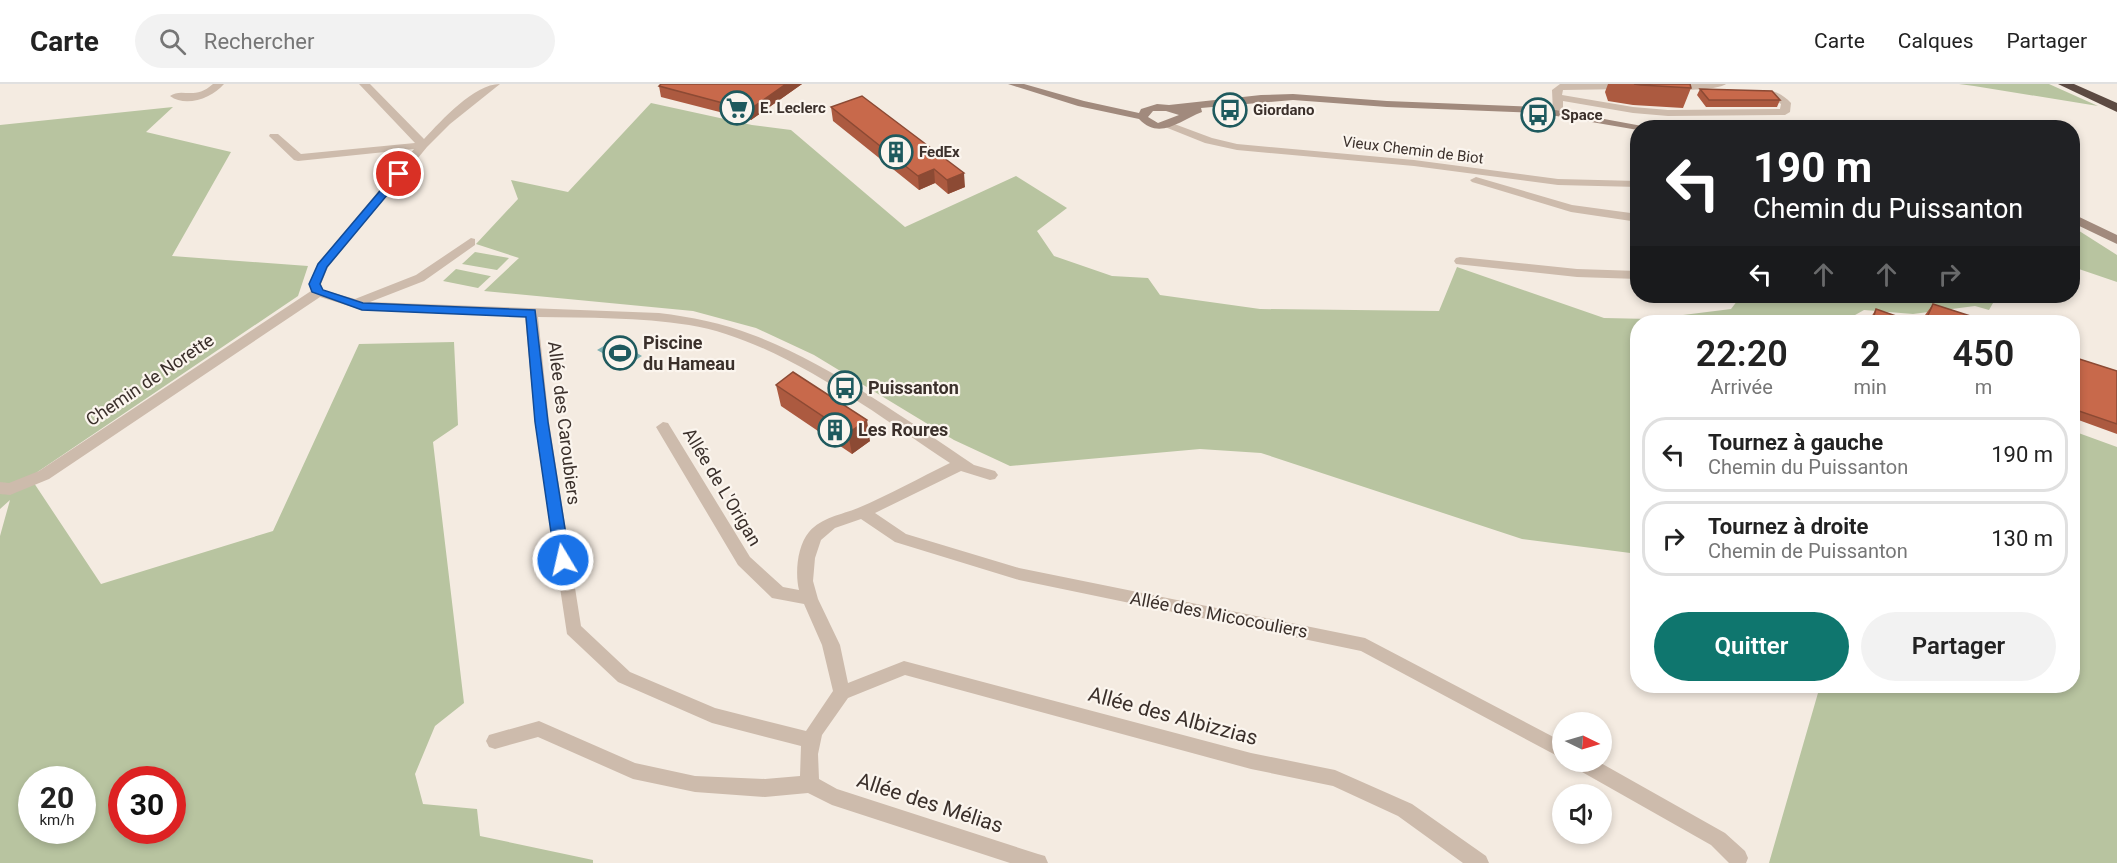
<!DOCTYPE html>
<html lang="fr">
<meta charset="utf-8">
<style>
body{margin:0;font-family:Roboto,sans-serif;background:#f2f2f2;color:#222;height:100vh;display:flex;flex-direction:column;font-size:22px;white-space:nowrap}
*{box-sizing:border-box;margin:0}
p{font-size:20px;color:#767676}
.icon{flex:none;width:33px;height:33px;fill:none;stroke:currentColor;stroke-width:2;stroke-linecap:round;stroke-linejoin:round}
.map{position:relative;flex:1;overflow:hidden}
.panel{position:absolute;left:1630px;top:231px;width:450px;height:378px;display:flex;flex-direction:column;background:#fff;border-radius:24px;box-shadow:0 3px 9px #0003}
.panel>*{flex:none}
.top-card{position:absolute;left:1630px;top:36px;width:450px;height:183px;border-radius:24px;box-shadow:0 3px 9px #0003;background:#202124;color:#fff;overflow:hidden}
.needle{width:39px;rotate:95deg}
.tools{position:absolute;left:1552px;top:628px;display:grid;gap:12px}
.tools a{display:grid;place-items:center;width:60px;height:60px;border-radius:50%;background:#fff;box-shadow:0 3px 9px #0003;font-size:30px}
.speed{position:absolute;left:18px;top:682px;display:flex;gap:12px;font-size:30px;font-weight:700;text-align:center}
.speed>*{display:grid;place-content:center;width:78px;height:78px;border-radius:50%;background:#fff;box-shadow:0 3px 9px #0003;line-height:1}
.speed small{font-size:15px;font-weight:400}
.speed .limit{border:9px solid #d22;background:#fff;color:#111}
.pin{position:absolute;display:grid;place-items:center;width:51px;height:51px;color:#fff;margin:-26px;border:3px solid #fff;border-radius:50%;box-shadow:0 2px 6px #0007}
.me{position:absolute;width:66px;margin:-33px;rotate:351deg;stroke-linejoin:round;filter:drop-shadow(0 0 4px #0008)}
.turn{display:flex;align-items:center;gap:21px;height:126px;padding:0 24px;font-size:27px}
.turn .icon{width:78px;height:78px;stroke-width:2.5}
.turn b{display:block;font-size:42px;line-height:51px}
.lanes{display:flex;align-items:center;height:57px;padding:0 24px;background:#0003;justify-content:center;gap:30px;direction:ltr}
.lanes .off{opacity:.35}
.eta{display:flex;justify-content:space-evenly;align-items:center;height:102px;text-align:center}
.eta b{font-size:36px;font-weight:600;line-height:42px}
.cta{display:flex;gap:12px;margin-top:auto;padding:12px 24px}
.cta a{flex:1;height:69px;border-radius:36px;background:#0f766e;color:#fff;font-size:24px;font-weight:600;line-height:69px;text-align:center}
.cta a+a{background:#f2f2f2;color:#222}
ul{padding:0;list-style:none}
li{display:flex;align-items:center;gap:18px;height:75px;margin:0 12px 9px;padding:0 12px;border:3px solid #e0e0e0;border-radius:24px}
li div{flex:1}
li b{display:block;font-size:22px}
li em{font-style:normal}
header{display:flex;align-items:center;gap:36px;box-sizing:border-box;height:84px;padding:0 30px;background:#fff;border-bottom:2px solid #e0e0e0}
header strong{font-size:28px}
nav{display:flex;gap:33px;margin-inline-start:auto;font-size:21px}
.search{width:420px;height:54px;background:#f2f2f2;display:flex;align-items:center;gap:15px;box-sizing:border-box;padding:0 21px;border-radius:33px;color:#767676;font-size:22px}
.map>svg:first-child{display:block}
.green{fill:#b8c4a0;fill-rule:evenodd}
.water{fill:#7fb0b2}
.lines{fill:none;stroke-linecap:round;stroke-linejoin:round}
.minor{fill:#cdbbac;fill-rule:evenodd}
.secondary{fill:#a18a7d;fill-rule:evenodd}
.motorway{fill:#5c4a42;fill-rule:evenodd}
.wall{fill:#ac5a40}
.shaded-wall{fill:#8c4a34}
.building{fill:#c8694b;stroke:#8c4a34;stroke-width:1.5}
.route{fill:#1a73e8;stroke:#114b97;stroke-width:1.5}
.labels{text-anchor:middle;stroke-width:4.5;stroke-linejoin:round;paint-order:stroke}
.far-poi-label{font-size:15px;font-weight:bold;fill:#3b302b;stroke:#fbf5ee;text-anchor:start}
.far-street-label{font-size:15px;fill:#3b302b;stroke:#fbf5ee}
.poi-label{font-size:18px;font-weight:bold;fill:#3b302b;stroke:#fbf5ee;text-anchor:start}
.street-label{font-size:18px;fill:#3b302b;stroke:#fbf5ee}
.near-street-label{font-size:21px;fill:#3b302b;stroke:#fbf5ee}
</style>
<header>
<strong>Carte</strong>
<div class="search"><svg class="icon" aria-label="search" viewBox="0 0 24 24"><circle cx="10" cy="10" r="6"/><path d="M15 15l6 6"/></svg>Rechercher</div>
<nav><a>Carte</a><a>Calques</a><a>Partager</a></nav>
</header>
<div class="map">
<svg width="2117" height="779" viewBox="0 0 2117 779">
<rect width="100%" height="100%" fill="#f4ebe1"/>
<!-- green -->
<path class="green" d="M1959,0H2049L2098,22L1974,2Z
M651,19L752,41L791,46L905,143L1016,92L1067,124L1037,147L1054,172L1112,192L1148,194L1160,211L1260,225L1439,227L1457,183L1604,234L1651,235L1731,225L1741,212H1997L1989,226L1975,222L1913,230L1864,226L1848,235L1846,238H1638V470L1522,455L1261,369L1200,365L1010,382L954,356L814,271L756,244L693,227L484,207L519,174L476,160L518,115L511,96L568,108Z
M173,23L146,48L231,68L172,172L308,182L298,212L30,393L101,500L273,447L359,260L454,258L458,341L433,358L464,619L435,642L415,690L423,720L477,725L480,752L593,776V779H0V452L10,416L0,425V41ZM32,696H82V747H32ZM122,696H172V747H122Z
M2073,143L2117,171V198L2073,183Z
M475,168L509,174L497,186L462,180Z
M456,185L490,192H491L478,204L443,197Z
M2073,347L2117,363V779H1769L1820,602H2073Z"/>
<!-- water -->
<path class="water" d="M614,256L642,272L626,282L597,266Z"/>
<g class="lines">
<!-- minor -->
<path class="minor" d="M213,0H224C212,14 186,24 170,12C182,3 194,17 213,0Z
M359,0H370L424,55C442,36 474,0 500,0L450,40L427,63L328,183L321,200L323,206L355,215L416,191L471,154L475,155V161L424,197L370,218L659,229C691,233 722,239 753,251C828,279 907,336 974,381L995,387L998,391L995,395L990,396L961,387L875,429L906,450L1019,484L1365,554L1563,658V675L1361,567L1019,496L895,458L861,435L835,444L821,456L815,474L813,497L818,515L840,561L848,599L904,577L1251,669L1335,686L1412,720L1486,772L1489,779H1463L1398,732L1333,702L1251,685L905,591L848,614L822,651L818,670L819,695L837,705L1038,770L1045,772L1048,779H1010L832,721L808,709L765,713L695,708L633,695L538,653L495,665L489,663L486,657L489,651L539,637L635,679L695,692L765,695L800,692L801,662L712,639L618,598L567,550L535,338L525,232L362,226L320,213L49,395L10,411L0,410V398L9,399L39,387L311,207L309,200L318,179L414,65L298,77L294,76L269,52L270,50H278L301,70L415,59ZM538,233C588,234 639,233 689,241C780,256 874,329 950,379C919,394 889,411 858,424C841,431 822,433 809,448C797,462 795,490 799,506L783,503L750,473L668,339L663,338L656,343L738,481L772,514L804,520L822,561L833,607L806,647L715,624L630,588L581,542L549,338Z
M1560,0H1630V4L1626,5L1563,6L1562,11L1633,23L1668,26L1780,25L1781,20L1770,12L1757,11V7C1772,4 1781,9 1791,19L1790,28L1785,31L1668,32L1633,29L1563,17V28L1558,31L1553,28L1552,6Z
M1726,0C1718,6 1673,8 1666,3L1671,0Z
M1169,38L1212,54L1237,60L1414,76L1558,95L1638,97V103L1558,101L1414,82L1237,66L1205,59L1165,43L1164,41Z
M1476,93L1572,121L1638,130V138L1571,128L1472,98L1470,96Z
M1460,173L1577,185L1638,187V195L1577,193L1456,180L1454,177L1456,174Z
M1573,678H1599L1725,749L1745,767L1748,774L1746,779H1729L1711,761L1575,684Z"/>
<!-- secondary -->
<path class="secondary" d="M1008,0H1024L1084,17L1139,29L1141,25L1157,20L1169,21L1261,11L1293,10L1387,17L1539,23L1653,44H1638V46L1539,29L1387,23L1293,16L1201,24L1202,28C1180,36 1160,57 1139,35L1078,22ZM1153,27H1166L1179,31L1158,39L1148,33Z
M2073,130L2117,151V160L2073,139Z"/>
<!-- motorway -->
<path class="motorway" d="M2058,0H2074L2117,19V28Z"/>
</g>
<!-- wall -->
<path class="wall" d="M661,0H802L751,36L661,13L659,2Z
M1608,0H1690L1691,4L1683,24L1633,21L1608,17L1605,8Z
M1700,5L1780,16L1777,23H1706L1697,11Z
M831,23L965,103L948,110L935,99L919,106L833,37Z
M1933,220L1989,238H1922L1925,231Z
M1876,225L1913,238H1868Z
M2073,273L2117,287V350L2073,334Z
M776,301L870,357L852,370L781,322Z"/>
<!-- shaded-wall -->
<path class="shaded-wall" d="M786,0H802L751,36L749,26Z
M934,85L935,99L919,106L918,92Z
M964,89L965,103L948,110L947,96Z
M867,336L870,357L852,370L848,349Z"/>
<!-- building -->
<path class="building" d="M661,0H786L749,26L659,2Z
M1634,0H1690L1691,4L1641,1Z
M1700,5L1772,7L1780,16H1709Z
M862,12L964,89L947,96L934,85L918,92L831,23Z
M1933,220L1989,238H1925Z
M1876,225L1913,238H1872Z
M2073,273L2117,287V340L2073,325Z
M793,288L867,336L848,349L776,301Z"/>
<!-- route -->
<path class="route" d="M399,87L403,88V92L327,183L320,200L323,206L363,219L535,226L548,338L570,476L568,480H558L555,476L535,338L526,233L362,226L312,208L309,200L318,180L396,88Z"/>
<!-- icons -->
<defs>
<g id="supermarket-ring" transform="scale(1.725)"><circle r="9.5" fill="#fbf5ee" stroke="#1f5a5e" stroke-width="1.5"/><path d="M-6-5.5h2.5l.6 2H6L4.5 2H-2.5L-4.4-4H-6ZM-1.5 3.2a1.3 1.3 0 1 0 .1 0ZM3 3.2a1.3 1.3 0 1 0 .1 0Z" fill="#1f5a5e"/></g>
<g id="bus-ring" transform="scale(1.725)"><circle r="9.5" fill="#fbf5ee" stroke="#1f5a5e" stroke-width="1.5"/><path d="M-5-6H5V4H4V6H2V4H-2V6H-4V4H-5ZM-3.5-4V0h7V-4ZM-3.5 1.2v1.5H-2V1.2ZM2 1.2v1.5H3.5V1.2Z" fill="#1f5a5e"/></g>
<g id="building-ring" transform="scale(1.725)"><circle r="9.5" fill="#fbf5ee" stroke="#1f5a5e" stroke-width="1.5"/><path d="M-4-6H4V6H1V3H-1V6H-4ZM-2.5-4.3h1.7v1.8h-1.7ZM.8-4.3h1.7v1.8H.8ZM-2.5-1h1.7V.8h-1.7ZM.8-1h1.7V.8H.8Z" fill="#1f5a5e"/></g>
<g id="stadium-ring" transform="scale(1.725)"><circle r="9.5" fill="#fbf5ee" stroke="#1f5a5e" stroke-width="1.5"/><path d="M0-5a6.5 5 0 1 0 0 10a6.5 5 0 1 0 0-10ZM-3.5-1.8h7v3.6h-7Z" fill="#1f5a5e"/></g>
</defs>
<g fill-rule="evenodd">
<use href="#supermarket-ring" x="737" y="24"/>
<use href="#bus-ring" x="1230" y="26"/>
<use href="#bus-ring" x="1538" y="31"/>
<use href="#building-ring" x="896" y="68"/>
<use href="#stadium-ring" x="620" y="269"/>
<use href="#bus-ring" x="845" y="304"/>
<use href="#building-ring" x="835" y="346"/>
</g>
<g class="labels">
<!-- far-poi labels -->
<g class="far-poi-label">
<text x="760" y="29">E. Leclerc</text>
<text x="1253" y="31">Giordano</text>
<text x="1561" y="36">Space</text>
<text x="919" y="73">FedEx</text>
</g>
<!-- far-street labels -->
<g class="far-street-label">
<text transform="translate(1413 66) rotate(7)" y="5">Vieux Chemin de Biot</text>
</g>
<!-- poi labels -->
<g class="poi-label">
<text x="643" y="265">Piscine<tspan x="643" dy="21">du Hameau</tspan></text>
<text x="868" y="310">Puissanton</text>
<text x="858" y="352">Les Roures</text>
</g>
<!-- street labels -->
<g class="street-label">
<text transform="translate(150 296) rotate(-34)" y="6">Chemin de Norette</text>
<text transform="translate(564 339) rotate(83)" y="6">Allée des Caroubiers</text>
<text transform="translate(722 403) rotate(59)" y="6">Allée de L'Origan</text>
<text transform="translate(1219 531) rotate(11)" y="6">Allée des Micocouliers</text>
</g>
<!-- near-street labels -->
<g class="near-street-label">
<text transform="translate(1173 632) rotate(15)" y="7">Allée des Albizzias</text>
<text transform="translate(930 719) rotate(18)" y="7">Allée des Mélias</text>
</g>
</g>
</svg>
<div class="tools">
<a><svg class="needle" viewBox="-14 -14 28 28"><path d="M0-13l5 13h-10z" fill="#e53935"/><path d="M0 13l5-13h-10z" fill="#767676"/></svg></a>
<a><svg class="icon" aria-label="sound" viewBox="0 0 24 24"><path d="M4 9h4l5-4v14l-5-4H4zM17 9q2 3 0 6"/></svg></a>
</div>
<div class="speed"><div>20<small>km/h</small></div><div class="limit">30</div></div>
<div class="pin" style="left:399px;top:90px;background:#d93025"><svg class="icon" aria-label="arrive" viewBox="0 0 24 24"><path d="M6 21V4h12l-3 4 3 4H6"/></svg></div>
<svg class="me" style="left:563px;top:476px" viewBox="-20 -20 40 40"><circle r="17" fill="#1a73e8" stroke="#fff" stroke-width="3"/><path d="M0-11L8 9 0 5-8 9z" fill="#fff"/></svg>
<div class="top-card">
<div class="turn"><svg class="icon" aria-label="left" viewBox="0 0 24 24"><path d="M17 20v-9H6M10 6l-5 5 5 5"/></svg><div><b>190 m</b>Chemin du Puissanton</div></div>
<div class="lanes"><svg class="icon" aria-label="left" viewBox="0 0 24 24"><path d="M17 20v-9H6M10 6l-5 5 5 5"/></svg><svg class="icon off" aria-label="ahead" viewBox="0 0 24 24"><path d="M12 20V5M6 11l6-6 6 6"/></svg><svg class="icon off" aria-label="ahead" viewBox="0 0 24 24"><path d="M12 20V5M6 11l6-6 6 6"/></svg><svg class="icon off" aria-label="right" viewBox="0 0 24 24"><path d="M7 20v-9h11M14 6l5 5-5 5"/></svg></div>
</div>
<section class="panel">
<div class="eta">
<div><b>22:20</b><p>Arrivée</p></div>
<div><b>2</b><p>min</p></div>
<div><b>450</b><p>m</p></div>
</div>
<ul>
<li><svg class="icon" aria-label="left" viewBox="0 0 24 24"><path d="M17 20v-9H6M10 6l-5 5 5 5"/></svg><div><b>Tournez à gauche</b><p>Chemin du Puissanton</p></div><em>190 m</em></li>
<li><svg class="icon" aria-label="right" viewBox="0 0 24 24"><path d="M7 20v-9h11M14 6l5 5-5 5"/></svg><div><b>Tournez à droite</b><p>Chemin de Puissanton</p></div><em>130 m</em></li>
</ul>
<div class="cta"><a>Quitter</a><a>Partager</a></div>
</section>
</div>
